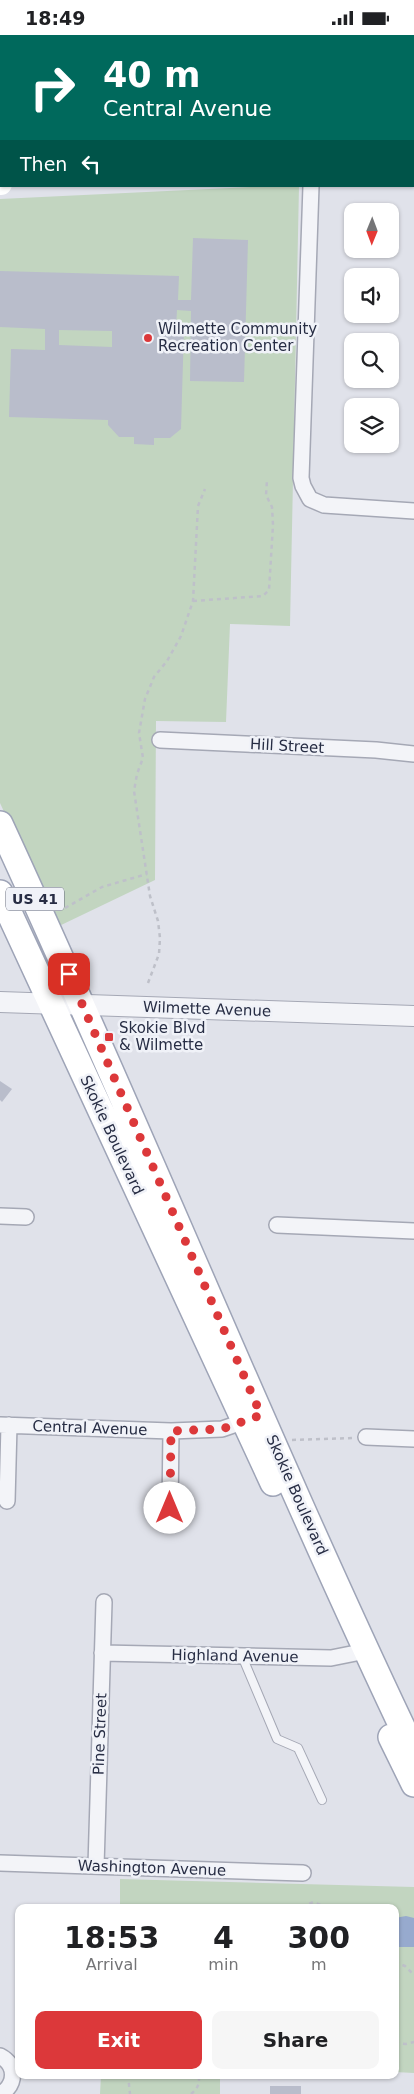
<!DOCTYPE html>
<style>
body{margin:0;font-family:"DejaVu Sans",sans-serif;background:#f6f6f6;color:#202124;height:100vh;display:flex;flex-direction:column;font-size:19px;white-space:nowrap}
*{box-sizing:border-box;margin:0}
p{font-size:16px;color:#757577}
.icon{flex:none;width:28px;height:28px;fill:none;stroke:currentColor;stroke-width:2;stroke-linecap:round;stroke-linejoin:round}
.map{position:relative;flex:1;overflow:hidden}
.details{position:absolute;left:15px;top:1869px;width:384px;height:175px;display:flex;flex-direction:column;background:#fff;border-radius:10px;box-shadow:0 1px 4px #0004}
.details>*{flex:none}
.guide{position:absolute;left:0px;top:0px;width:415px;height:152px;box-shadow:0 1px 4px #0004;background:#00695c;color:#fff;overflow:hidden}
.needle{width:32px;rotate:181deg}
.controls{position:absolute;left:344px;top:168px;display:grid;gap:10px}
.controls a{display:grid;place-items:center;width:55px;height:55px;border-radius:10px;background:#fff;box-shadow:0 1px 4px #0004;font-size:25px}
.pin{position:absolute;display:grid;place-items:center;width:42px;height:42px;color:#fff;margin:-21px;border-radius:10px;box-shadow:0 2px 8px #0006}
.me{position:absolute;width:55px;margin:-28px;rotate:0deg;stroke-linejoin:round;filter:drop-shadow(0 0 4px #0008)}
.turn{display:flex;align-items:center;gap:18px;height:105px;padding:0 20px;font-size:22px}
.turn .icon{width:65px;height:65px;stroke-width:2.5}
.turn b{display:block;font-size:35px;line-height:42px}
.then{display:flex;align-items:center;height:48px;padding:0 20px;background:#0003;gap:10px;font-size:19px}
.eta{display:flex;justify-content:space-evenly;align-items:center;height:85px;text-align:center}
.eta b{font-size:30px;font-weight:600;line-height:35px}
.action{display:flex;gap:10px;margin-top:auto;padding:10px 20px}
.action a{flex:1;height:58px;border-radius:10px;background:#dc383a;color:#fff;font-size:20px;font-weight:600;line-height:58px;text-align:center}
.action a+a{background:#f6f6f6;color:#202124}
.status{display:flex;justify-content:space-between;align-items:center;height:35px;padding:0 25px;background:#fff;direction:ltr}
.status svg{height:14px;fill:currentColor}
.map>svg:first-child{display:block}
.green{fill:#c2d5c0}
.water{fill:#97aace}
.building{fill:#b9bdcb;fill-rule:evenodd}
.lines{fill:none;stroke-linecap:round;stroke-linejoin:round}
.service-casing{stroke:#a5a8b5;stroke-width:10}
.minor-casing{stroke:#a5a8b5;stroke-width:18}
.tertiary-casing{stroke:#a5a8b5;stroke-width:22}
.primary-casing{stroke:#9ea4b7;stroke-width:28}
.path{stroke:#bec0c9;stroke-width:2.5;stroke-dasharray:4 4;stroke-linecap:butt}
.service{stroke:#f3f4f8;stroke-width:8}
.minor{stroke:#f3f4f8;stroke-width:15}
.tertiary{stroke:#f3f4f8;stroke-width:20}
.secondary{stroke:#fff;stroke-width:22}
.primary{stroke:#fff;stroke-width:25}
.route{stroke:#dc383a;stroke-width:9;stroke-dasharray:0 16.2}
.poi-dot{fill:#dc383a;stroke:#f0f2f8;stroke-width:2}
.labels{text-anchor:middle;stroke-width:5;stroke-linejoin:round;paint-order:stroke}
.shield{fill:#f0f2f8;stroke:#63687a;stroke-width:1}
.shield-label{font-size:14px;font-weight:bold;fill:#272d44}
.poi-label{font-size:15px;fill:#272d44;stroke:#f0f2f8;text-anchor:start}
.street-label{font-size:15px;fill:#272d44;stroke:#f0f2f8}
</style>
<div class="status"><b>18:49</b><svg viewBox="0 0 49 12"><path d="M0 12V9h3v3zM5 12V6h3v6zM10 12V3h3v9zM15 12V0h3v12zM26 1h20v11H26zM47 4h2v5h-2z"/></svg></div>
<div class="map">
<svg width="414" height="2059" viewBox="0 0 414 2059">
<rect width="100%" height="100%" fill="#e0e2ea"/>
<!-- green -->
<path class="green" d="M273,151H299L290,591L230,589L226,687L156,686L155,845L57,892L0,768V164Z
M120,1844L414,1852V2038L395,2037V1872H120Z
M101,2040H220V2059H100Z"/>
<!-- water -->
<path class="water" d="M406,1881L414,1883V1912H395V1883Z"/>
<!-- building -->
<path class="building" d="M193,203L248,205L244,347L190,346L191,276L177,275L176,293H184L181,394L170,403H154V410L134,409V402H119L108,390V385L9,382L11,314L45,315V294L0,292V236L179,241L178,265H191ZM59,295L112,296V312L59,310Z
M0,1046L12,1054L2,1067L0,1065Z
M270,2051H301V2059H270Z"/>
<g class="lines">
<!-- service casing -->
<g class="service-casing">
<path id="service" d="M242,1621L277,1704L298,1713L322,1765"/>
</g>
<!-- minor casing -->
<g class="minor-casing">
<path id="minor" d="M86,1L87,0
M120,1L121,0
M315,1V0
M311,151L301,443L303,451L310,464L324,470L414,476
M160,705L376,715L414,719
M0,1181L26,1182
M277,1190L414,1196
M0,1390L171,1396L222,1394L251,1384
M366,1402L414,1404
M7,1466L9,1390
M170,1473L171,1396
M102,1618L331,1623L366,1616
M0,1828L303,1838
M96,1831L104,1567
M0,2021C17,2030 16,2049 1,2059"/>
</g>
<!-- tertiary casing -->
<g class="tertiary-casing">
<path id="tertiary" d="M0,967L414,981"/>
</g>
<!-- primary casing -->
<g class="primary-casing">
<path id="primary" d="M0,789C142,1096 268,1411 414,1717
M0,858L273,1448
M391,1702L414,1749"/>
</g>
<!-- path -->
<path class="path" d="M193,566L263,561L269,555L273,490L272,472L266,460L267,445
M65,873L102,852L147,839
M148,948L159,919L160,903L158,886L150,861L134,756L137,739L143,723L139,698L145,664L154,642L167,626L181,601L193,566L198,471L205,454
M292,1405L352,1403
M302,1872L313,1867L326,1872
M395,1927L405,1931L414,1940
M395,2008L406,2009L414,2007
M128,2040L130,2059
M191,2059C197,2054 201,2048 198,2040"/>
<!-- service -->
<use href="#service" class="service"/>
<!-- minor -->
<use href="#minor" class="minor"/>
<!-- tertiary -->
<use href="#tertiary" class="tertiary"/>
<!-- secondary -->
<path class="secondary" d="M0,149H1"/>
<!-- primary -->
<use href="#primary" class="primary"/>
</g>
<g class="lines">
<!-- route -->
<path class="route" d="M69,939L261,1380L222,1394L171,1396L170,1473"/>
</g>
<!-- markers -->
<g class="poi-dot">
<circle cx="148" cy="303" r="5"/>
<rect x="104" y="997" width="10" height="10" rx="2.5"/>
</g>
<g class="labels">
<!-- shield labels -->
<rect class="shield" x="6" y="852.5" width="58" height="23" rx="4"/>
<g class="shield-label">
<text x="35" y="869">US 41</text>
</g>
<!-- poi labels -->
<g class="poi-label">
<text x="158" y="299">Wilmette Community<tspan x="158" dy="17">Recreation Center</tspan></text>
<text x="119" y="998">Skokie Blvd<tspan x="119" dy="17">&amp; Wilmette</tspan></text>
</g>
<!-- street labels -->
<g class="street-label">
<text transform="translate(287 711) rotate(3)" y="5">Hill Street</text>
<text transform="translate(207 974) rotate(2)" y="5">Wilmette Avenue</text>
<text transform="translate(112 1100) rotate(65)" y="5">Skokie Boulevard</text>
<text transform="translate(90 1393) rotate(2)" y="5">Central Avenue</text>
<text transform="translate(297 1460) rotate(66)" y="5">Skokie Boulevard</text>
<text transform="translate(235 1621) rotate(1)" y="5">Highland Avenue</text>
<text transform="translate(100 1699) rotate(-88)" y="5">Pine Street</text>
<text transform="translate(152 1833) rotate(2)" y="5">Washington Avenue</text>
</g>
</g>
</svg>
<div class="controls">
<a><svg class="needle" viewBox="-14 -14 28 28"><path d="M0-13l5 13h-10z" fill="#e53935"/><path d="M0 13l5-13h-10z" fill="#757577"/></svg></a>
<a><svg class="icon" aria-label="sound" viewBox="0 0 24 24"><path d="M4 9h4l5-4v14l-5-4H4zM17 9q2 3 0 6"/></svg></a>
<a><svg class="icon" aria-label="search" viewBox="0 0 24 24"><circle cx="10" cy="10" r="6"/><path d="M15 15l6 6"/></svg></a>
<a><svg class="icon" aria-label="layers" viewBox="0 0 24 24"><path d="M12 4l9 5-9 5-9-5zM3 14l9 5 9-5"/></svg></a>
</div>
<div class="pin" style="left:69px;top:939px;background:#d93025"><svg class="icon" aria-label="arrive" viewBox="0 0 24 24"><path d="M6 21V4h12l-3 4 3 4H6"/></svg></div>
<svg class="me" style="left:170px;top:1473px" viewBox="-20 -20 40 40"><circle r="19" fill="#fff"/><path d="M0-13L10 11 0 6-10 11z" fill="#dc383a"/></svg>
<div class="guide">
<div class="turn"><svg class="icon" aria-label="right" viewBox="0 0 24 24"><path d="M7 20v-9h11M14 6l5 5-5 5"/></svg><div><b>40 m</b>Central Avenue</div></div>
<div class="then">Then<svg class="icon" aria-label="left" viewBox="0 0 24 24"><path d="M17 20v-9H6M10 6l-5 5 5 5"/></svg></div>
</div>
<section class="details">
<div class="eta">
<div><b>18:53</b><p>Arrival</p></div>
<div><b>4</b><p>min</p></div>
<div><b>300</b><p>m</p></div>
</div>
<div class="action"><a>Exit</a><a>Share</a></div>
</section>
</div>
